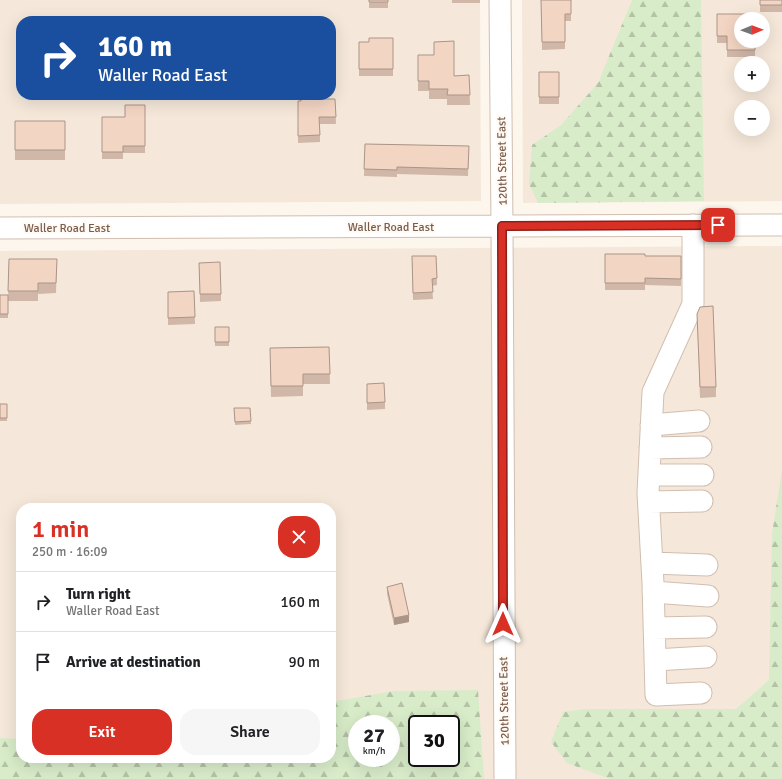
<!DOCTYPE html>
<meta charset="utf-8">
<style>
body{margin:0;font-family:Signika,sans-serif;background:#f6f6f6;color:#202124;height:100vh;display:flex;flex-direction:column;font-size:15px;white-space:nowrap}
*{box-sizing:border-box;margin:0}
p{font-size:13px;color:#757577}
.icon{flex:none;width:22px;height:22px;fill:none;stroke:currentColor;stroke-width:2;stroke-linecap:round;stroke-linejoin:round}
.map{position:relative;flex:1;overflow:hidden}
.panel{position:absolute;left:16px;top:503px;width:320px;height:260px;display:flex;flex-direction:column;background:#fff;border-radius:16px;box-shadow:0 4px 16px #0002}
.panel>*{flex:none}
.top-card{position:absolute;left:16px;top:16px;width:320px;height:84px;border-radius:16px;box-shadow:0 4px 16px #0002;background:#1a4fa0;color:#fff;overflow:hidden}
.needle{width:26px;rotate:89deg}
.tools{position:absolute;left:734px;top:12px;display:grid;gap:8px}
.tools a{display:grid;place-items:center;width:36px;height:36px;border-radius:50%;background:#fff;box-shadow:0 4px 16px #0002;font-size:20px}
.speed{position:absolute;left:348px;top:715px;display:flex;gap:8px;font-size:20px;font-weight:700;text-align:center}
.speed>*{display:grid;place-content:center;width:52px;height:52px;border-radius:50%;background:#fff;box-shadow:0 4px 16px #0002;line-height:1}
.speed small{font-size:10px;font-weight:400}
.speed .limit{border:2px solid #111;border-radius:6px;background:#fff;color:#111}
.pin{position:absolute;display:grid;place-items:center;width:34px;height:34px;color:#fff;margin:-17px;border-radius:8px;box-shadow:0 2px 6px #0006}
.me{position:absolute;width:44px;margin:-22px;rotate:0deg;stroke-linejoin:round;filter:drop-shadow(0 0 3px #0008)}
.turn{display:flex;align-items:center;gap:14px;height:84px;padding:0 16px;font-size:18px}
.turn .icon{width:52px;height:52px;stroke-width:2.5}
.turn b{display:block;font-size:28px;line-height:34px}
.round{display:grid;place-items:center;flex:none;width:42px;height:42px;border-radius:16px;background:#f6f6f6}
.summary{display:flex;align-items:center;justify-content:space-between;height:68px;padding:0 16px}
h1{font-size:24px;font-weight:600;line-height:30px;color:#d93025}
.button{display:flex;gap:8px;margin-top:auto;padding:8px 16px}
.button a{flex:1;height:46px;border-radius:16px;background:#d93025;color:#fff;font-size:16px;font-weight:600;line-height:46px;text-align:center}
.button a+a{background:#f6f6f6;color:#202124}
ul{padding:0;list-style:none}
li{display:flex;align-items:center;gap:12px;height:60px;padding:0 16px;border-top:1px solid #e0e0e0}
li div{flex:1}
li b{display:block;font-size:15px}
li em{font-style:normal}
.map>svg:first-child{display:block}
.residential{fill:#f5e8da;fill-rule:evenodd}
.forest{fill:url(#forest-firs);fill-rule:evenodd}
.lines{fill:none;stroke-linecap:round;stroke-linejoin:round}
.minor-casing{stroke:#d1beb0;stroke-width:23}
.minor{stroke:#fff;stroke-width:21}
.wall{fill:#d1b7a8}
.shaded-wall{fill:#aa9588}
.building{fill:#f3d5c3;stroke:#aa9588}
.route-casing{stroke:#8d1f18;stroke-width:10}
.route{stroke:#d93025;stroke-width:7}
.labels{text-anchor:middle;stroke-width:4;stroke-linejoin:round;paint-order:stroke}
.street-label{font-size:12px;fill:#7a5c4d;stroke:#fffaf3}
</style>
<div class="map">
<svg width="782" height="779" viewBox="0 0 782 779">
<defs>
<pattern id="forest-firs" width="22" height="20" patternUnits="userSpaceOnUse"><rect width="22" height="20" fill="#d8ecc9"/><path d="M5 1l3.5 6h-7zM16 11l3.5 6h-7z" fill="#b4c2a5"/></pattern>
</defs>
<rect width="100%" height="100%" fill="#fdf6ec"/>
<!-- residential -->
<path class="residential" d="M0,0H480L481,201L0,204ZM21,21H331V95H21Z
M522,0H782V201L523,203ZM741,19H763V41H741ZM741,63H763V85H741ZM741,107H763V129H741Z
M782,246V779H0V251ZM21,508H331V758H21ZM357,724H391V758H357ZM417,724H451V758H417Z"/>
<!-- forest -->
<path class="forest" d="M632,0H701L704,201L538,203L529,184L532,145L561,125L598,83Z
M782,469V779H610L567,763L551,742L563,712L585,709H736L769,680L772,534Z
M478,690L484,779H0V738L21,739V758H331V702L394,691ZM357,724H391V758H357ZM417,724H451V758H417Z"/>
<g class="lines">
<!-- minor casing -->
<g class="minor-casing">
<path id="minor" d="M500,0L502,226L505,779
M693,225V304L653,392L648,493L653,583L656,695L701,693
M0,228L782,225
M651,425L699,421
M650,448L701,447
M649,475H703
M649,502L702,501
M652,563L707,565
M653,592L708,596
M654,628L706,627
M655,660L706,657"/>
</g>
<!-- minor -->
<use href="#minor" class="minor"/>
</g>
<!-- wall -->
<path class="wall" d="M369,0H388V8H369Z
M452,0H480V3H452Z
M541,0H571V21H565V49L542,50Z
M760,0H782V12H760Z
M717,14L741,41H755V57H727V43H717Z
M331,32H334V66H331Z
M393,38V76H359V42H369Z
M418,55L454,76L469,75L470,105H447V99H429V91H418Z
M539,72H559V104H539Z
M314,99H335L336,124H320V142L298,143V101Z
M145,105V153H123V159H102V117H125Z
M15,121H65V160H15Z
M365,144L469,146L468,176L397,174V177L364,176Z
M605,254L645,256H681V286L645,285V290H605Z
M412,256H436L437,285L432,286L433,299L413,300Z
M9,259H57L56,293L38,294V301H8Z
M199,263L221,294V301L200,302Z
M194,291L195,324L168,325V292Z
M0,295H8V318H0Z
M697,314L716,387V397L700,398Z
M215,327H229V346H215Z
M329,347L330,384H303V396L271,397L270,348Z
M367,384L385,402V409L367,410Z
M0,404H7V421H0Z
M234,408H250L251,424L235,425Z
M387,587L409,622L394,625L387,594Z"/>
<!-- shaded-wall -->
<path class="shaded-wall" d="M409,615V622L394,625V618Z"/>
<!-- building -->
<path class="building" d="M369,0H388V2H369Z
M541,0H571V14H565V42H542Z
M760,0H782V5H760Z
M717,14H747V19H741V41H755V50H727V36H717Z
M331,32H334V59H331Z
M369,38H393V69H359V42H369Z
M454,41V76L469,75L470,95H447L448,89H429V81H418V55H434V42Z
M539,72H559V97H539Z
M301,95H314V99H335L336,117H319L320,135L298,136V101H301Z
M125,105H145V146H123V152H102V117H125Z
M15,121H65V150H15Z
M365,144L469,146L468,169L397,167V170L364,169Z
M605,254H645V256H681V279L645,278V283H605Z
M412,256H436L437,278L432,279L433,292L413,293Z
M9,259H57L56,283H38V291H8Z
M220,262L221,294H200L199,263Z
M194,291L195,317L168,318V292Z
M0,295H8V314H0Z
M713,306L716,387H700L697,314L700,307Z
M215,327H229V342H215Z
M329,347L330,374H303V386H271L270,348Z
M384,383L385,402L367,403V384Z
M0,404H7V418H0Z
M234,408H250L251,421L235,422Z
M402,583L409,615L394,618L387,587Z"/>
<g class="lines">
<!-- route casing -->
<g class="route-casing">
<path id="route" d="M503,624L502,226L718,225"/>
</g>
<!-- route -->
<use href="#route" class="route"/>
</g>
<g class="labels">
<!-- street labels -->
<g class="street-label">
<text transform="translate(502 161) rotate(-91)" y="4">120th Street East</text>
<text x="391" y="231">Waller Road East</text>
<text x="67" y="232">Waller Road East</text>
<text transform="translate(504 701) rotate(-91)" y="4">120th Street East</text>
</g>
</g>
</svg>
<div class="tools">
<a><svg class="needle" viewBox="-14 -14 28 28"><path d="M0-13l5 13h-10z" fill="#e53935"/><path d="M0 13l5-13h-10z" fill="#757577"/></svg></a>
<a>+</a>
<a>−</a>
</div>
<div class="speed"><div>27<small>km/h</small></div><div class="limit">30</div></div>
<div class="pin" style="left:718px;top:225px;background:#d93025"><svg class="icon" aria-label="arrive" viewBox="0 0 24 24"><path d="M6 21V4h12l-3 4 3 4H6"/></svg></div>
<svg class="me" style="left:503px;top:624px" viewBox="-20 -20 40 40"><path d="M0-17L14 15 0 8-14 15z" fill="#d93025" stroke="#fff" stroke-width="4"/></svg>
<div class="top-card">
<div class="turn"><svg class="icon" aria-label="right" viewBox="0 0 24 24"><path d="M7 20v-9h11M14 6l5 5-5 5"/></svg><div><b>160 m</b>Waller Road East</div></div>
</div>
<section class="panel">
<div class="summary"><div><h1>1 min</h1><p>250 m · 16:09</p></div><a class="round" style="background:#d93025;color:#fff"><svg class="icon" aria-label="close" viewBox="0 0 24 24"><path d="M6 6l12 12M18 6L6 18"/></svg></a></div>
<ul>
<li><svg class="icon" aria-label="right" viewBox="0 0 24 24"><path d="M7 20v-9h11M14 6l5 5-5 5"/></svg><div><b>Turn right</b><p>Waller Road East</p></div><em>160 m</em></li>
<li><svg class="icon" aria-label="arrive" viewBox="0 0 24 24"><path d="M6 21V4h12l-3 4 3 4H6"/></svg><div><b>Arrive at destination</b></div><em>90 m</em></li>
</ul>
<div class="button"><a>Exit</a><a>Share</a></div>
</section>
</div>
